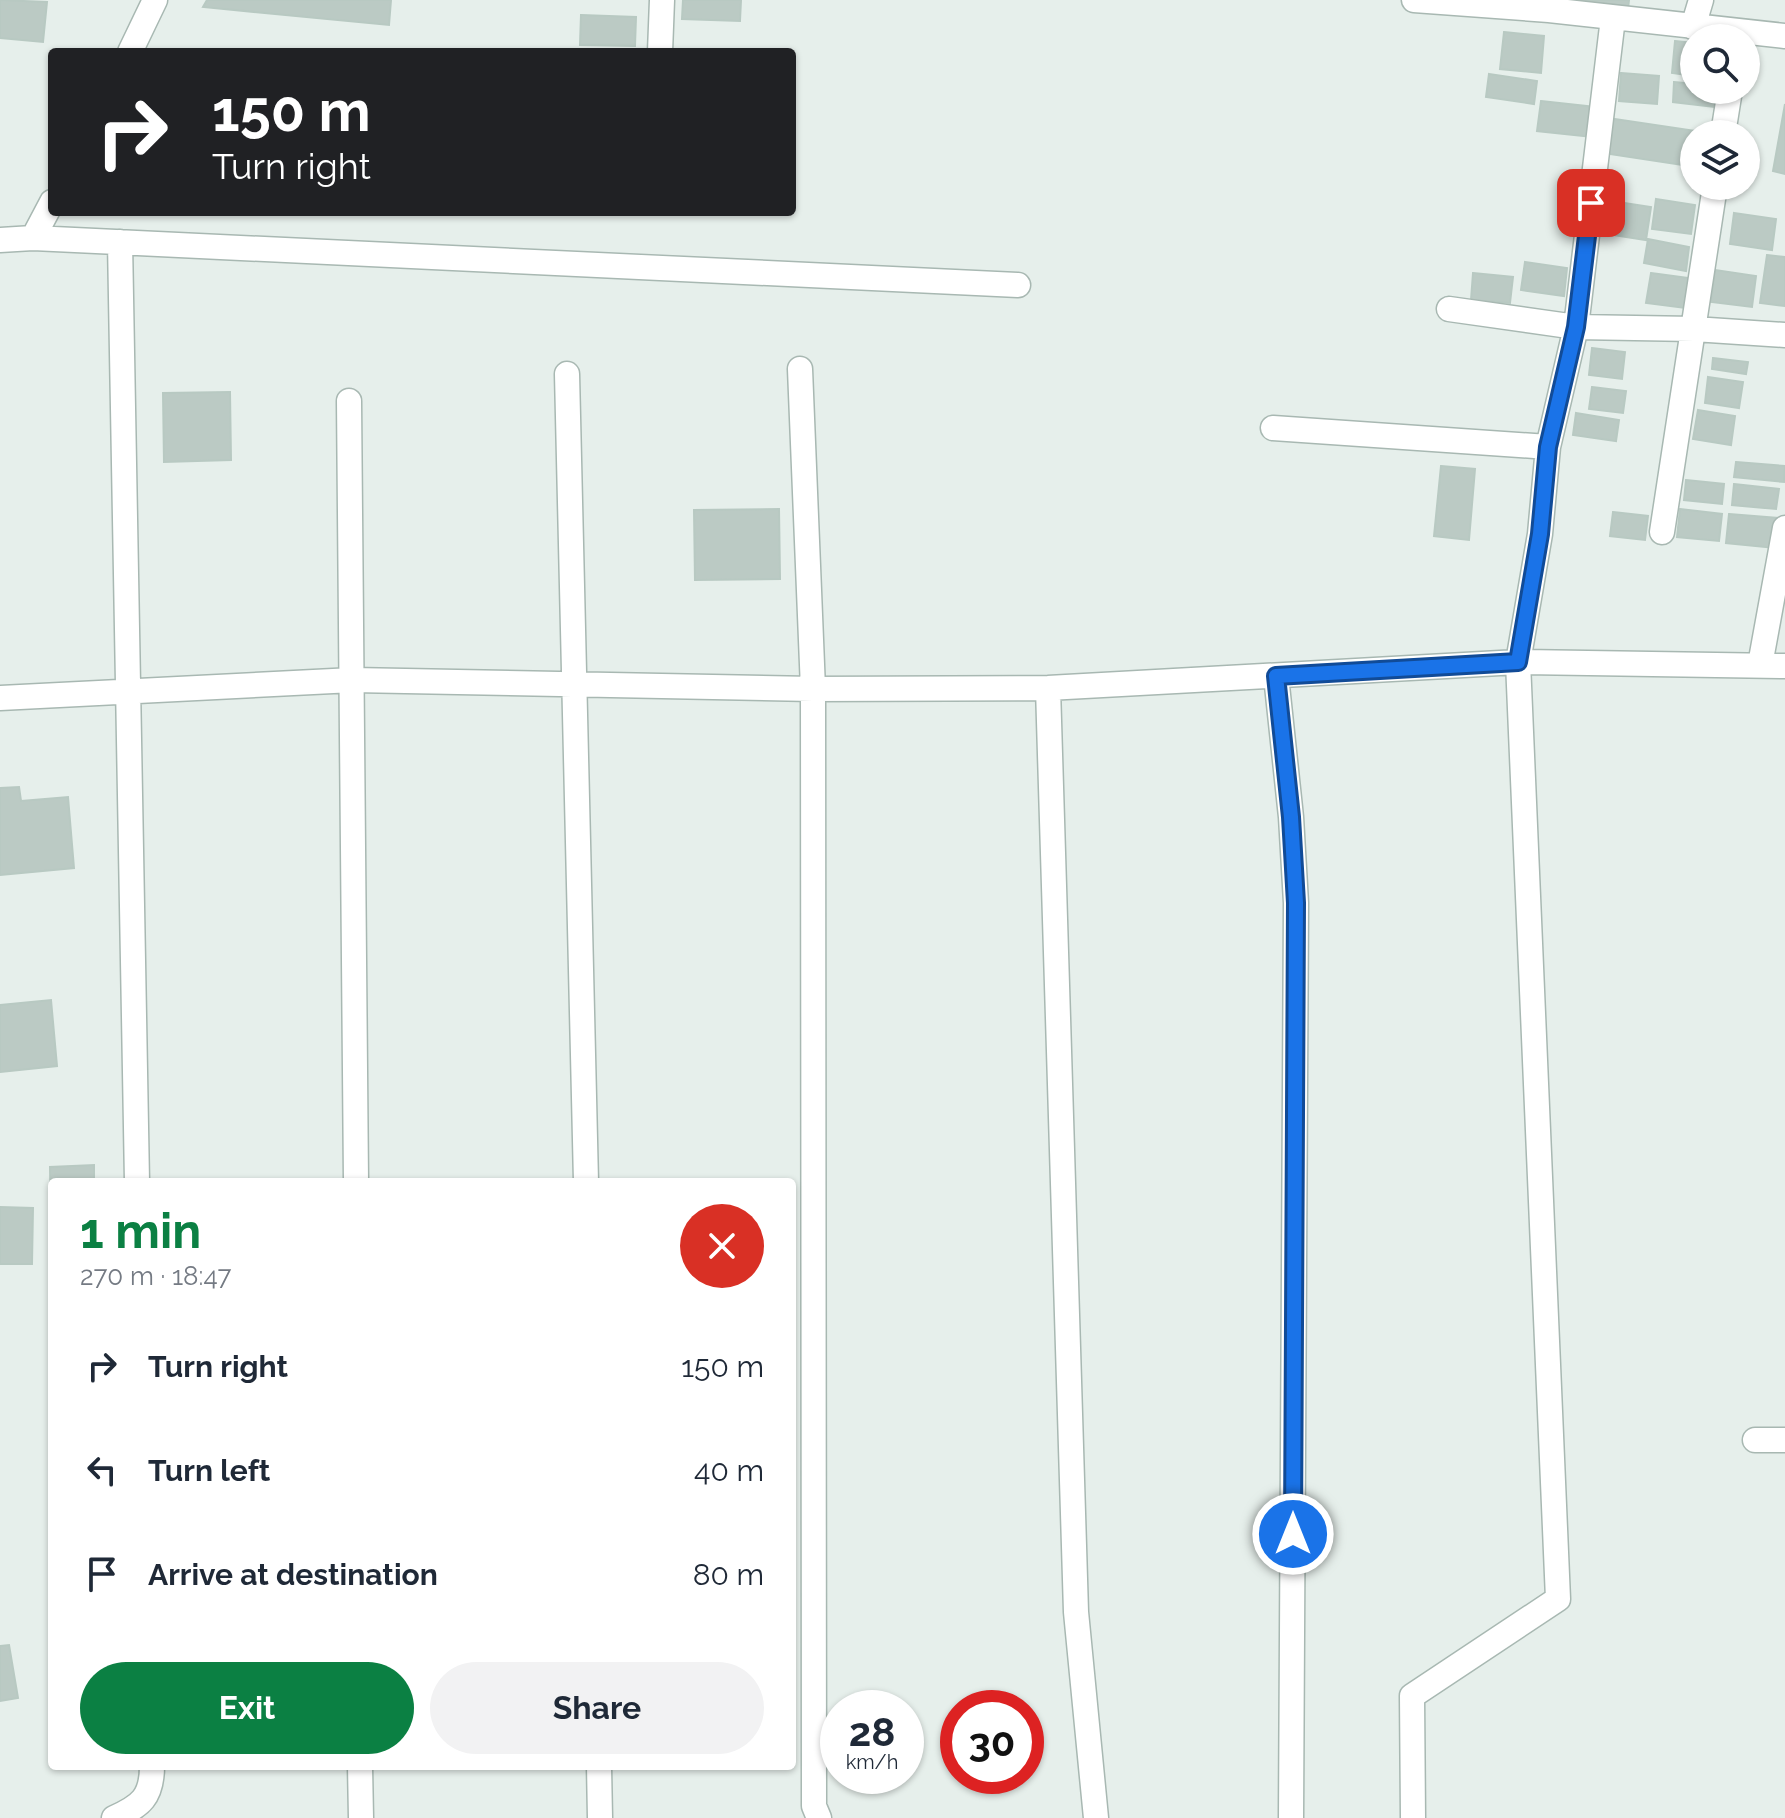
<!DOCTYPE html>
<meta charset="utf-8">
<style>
body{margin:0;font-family:Raleway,sans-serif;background:#f2f2f3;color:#1f2937;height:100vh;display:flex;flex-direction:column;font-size:30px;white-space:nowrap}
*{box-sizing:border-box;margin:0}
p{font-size:26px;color:#747a83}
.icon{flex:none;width:44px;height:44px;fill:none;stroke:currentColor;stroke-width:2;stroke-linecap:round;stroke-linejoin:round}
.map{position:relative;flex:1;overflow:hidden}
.details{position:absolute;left:48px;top:1178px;width:748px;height:592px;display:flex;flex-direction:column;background:#fff;border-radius:8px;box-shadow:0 2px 6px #0004}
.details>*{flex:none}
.hud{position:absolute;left:48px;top:48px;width:748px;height:168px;border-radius:8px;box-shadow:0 2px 6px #0004;background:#202124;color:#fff;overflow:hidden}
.buttons{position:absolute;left:1680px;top:24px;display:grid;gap:16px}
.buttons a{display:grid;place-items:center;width:80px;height:80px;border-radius:50%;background:#fff;box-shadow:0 2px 6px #0004;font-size:40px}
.speed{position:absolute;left:820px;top:1690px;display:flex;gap:16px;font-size:40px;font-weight:700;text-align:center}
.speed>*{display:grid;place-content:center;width:104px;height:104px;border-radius:50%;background:#fff;box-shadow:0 2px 6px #0004;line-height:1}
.speed small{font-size:20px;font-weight:400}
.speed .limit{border:12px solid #d22;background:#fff;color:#111}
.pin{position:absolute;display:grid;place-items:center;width:68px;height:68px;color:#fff;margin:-34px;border-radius:16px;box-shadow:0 4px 12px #0006}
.me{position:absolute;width:88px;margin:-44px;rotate:0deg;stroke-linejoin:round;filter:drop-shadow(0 0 6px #0008)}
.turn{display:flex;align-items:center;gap:28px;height:168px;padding:0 32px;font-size:36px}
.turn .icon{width:104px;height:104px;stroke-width:2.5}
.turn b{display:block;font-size:56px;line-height:68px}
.round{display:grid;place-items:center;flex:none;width:84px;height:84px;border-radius:42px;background:#f2f2f3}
.head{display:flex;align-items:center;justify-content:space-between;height:136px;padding:0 32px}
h1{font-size:48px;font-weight:700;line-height:60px;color:#0b8043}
.primary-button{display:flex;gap:16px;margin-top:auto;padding:16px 32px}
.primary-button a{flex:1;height:92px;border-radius:48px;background:#0b8043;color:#fff;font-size:32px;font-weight:700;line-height:92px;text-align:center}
.primary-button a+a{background:#f2f2f3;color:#1f2937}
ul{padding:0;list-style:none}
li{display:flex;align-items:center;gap:24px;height:104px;padding:0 32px}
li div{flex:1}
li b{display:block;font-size:30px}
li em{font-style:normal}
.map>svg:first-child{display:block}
.building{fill:#bbcac4;stroke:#b8c9c2;stroke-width:2}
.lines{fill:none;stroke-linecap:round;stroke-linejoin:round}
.street-casing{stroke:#a8b8b2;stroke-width:27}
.street{stroke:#fff;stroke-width:24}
.route-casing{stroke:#114b97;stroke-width:20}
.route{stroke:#1a73e8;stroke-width:14}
</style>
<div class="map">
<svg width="1785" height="1818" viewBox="0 0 1785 1818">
<rect width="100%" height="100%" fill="#e6efeb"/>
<!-- building -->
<path class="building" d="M0,0L47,2L43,42L0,38Z
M207,0H391L389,25L203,7Z
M683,0H741L740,21L682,19Z
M1575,0H1629L1628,9Z
M581,15L636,17L635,46L580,45Z
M1504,32L1544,36L1541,73L1500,69Z
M1675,41L1694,43V76L1672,73Z
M1621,73L1659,76L1657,104L1619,101Z
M1489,74L1537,81L1534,104L1486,97Z
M1674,82L1694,84V90H1716L1714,107L1673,102Z
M1541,101L1595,107L1592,137L1537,131Z
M1785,104V174L1773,171Z
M1608,118L1696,131L1690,166L1603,153Z
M1656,199L1695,205L1691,234L1652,229Z
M1605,200L1651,207L1646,240L1600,233Z
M1734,213L1776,219L1772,250L1730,244Z
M1648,239L1689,247L1686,271L1644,263Z
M1767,255L1785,257V306L1760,303Z
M1525,262L1567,268L1564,296L1521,290Z
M1715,270L1756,276L1752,307L1711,302Z
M1473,273L1513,277L1510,303L1471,300Z
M1651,273L1689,278L1685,308L1646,303Z
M1592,348L1625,352L1622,379L1589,375Z
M1713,358L1748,362L1746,374L1712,369Z
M1708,377L1743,382L1739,408L1705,403Z
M1592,387L1626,391L1623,413L1589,409Z
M230,392L231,460L164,462L163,393Z
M1698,410L1735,416L1731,445L1693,439Z
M1576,413L1619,420L1616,441L1573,435Z
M1736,462L1785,466L1784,482L1734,477Z
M1441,466L1475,469L1469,540L1434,536Z
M1686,480L1724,484L1722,504L1684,500Z
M1734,484L1779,489L1776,509L1732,505Z
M779,509L780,579L695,580L694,510Z
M1680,509L1722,514L1719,541L1677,537Z
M1613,512L1648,516L1645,540L1610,536Z
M1729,514L1778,518L1775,548L1726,543Z
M19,787L21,801L68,797L74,868L0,875V788Z
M51,1000L57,1066L0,1072V1005Z
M94,1165V1182H52L51,1237L50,1167Z
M0,1207L33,1208L32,1264H0Z
M9,1645L18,1698L0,1701V1646Z"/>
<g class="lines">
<!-- street casing -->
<g class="street-casing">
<path id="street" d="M1414,0L1549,10L1785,36
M1693,27L1701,0
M130,52L155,0
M660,52L662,0
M1723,134L1730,90
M33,238L1018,285
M0,240L33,238L52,202
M120,242L137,1182
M1449,309L1576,327L1694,329L1785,335
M800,369L813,689L814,1806L819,1818
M567,374L586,1182
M349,401L356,1182
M1273,428L1548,447
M1662,532L1715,186
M1760,665L1785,528
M1276,676L1291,817L1296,903L1291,1818
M1048,688L1076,1612L1096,1818
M0,698L353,680L813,689L1048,688L1518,662L1785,666
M1755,1440H1785
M360,1766L361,1818
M599,1766L600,1818
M114,1818C141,1806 152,1797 152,1766
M1413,1818L1412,1696L1558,1599L1518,662L1540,534L1548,447L1576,327L1613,18"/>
</g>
<!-- street -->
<use href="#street" class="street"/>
</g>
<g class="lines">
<!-- route casing -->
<g class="route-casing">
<path id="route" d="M1293,1534L1296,903L1291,817L1276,676L1518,662L1540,534L1548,447L1576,327L1591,203"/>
</g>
<!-- route -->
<use href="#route" class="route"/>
</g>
</svg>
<div class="buttons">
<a><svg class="icon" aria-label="search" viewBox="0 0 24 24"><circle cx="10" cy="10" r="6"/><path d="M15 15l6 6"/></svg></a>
<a><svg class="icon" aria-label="layers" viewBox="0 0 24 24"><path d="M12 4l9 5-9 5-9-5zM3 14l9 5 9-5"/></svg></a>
</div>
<div class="speed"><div>28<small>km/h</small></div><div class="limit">30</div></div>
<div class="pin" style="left:1591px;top:203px;background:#d93025"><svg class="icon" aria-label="arrive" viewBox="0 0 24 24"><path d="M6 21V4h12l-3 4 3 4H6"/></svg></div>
<svg class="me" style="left:1293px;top:1534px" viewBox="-20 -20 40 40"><circle r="17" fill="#1a73e8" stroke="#fff" stroke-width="3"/><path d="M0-11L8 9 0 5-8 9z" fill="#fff"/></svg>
<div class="hud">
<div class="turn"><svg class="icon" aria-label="right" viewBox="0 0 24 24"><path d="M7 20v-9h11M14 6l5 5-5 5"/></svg><div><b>150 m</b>Turn right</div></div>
</div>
<section class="details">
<div class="head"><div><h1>1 min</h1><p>270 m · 18:47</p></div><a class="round" style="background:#d93025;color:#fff"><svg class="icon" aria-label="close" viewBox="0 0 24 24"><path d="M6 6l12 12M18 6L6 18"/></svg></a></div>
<ul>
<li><svg class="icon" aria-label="right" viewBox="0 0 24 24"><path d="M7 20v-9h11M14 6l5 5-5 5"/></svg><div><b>Turn right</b></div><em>150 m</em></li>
<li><svg class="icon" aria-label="left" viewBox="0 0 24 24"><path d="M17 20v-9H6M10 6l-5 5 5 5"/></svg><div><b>Turn left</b></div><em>40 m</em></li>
<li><svg class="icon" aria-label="arrive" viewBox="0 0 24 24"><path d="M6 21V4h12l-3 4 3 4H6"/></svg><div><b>Arrive at destination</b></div><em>80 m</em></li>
</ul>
<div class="primary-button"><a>Exit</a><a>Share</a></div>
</section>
</div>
